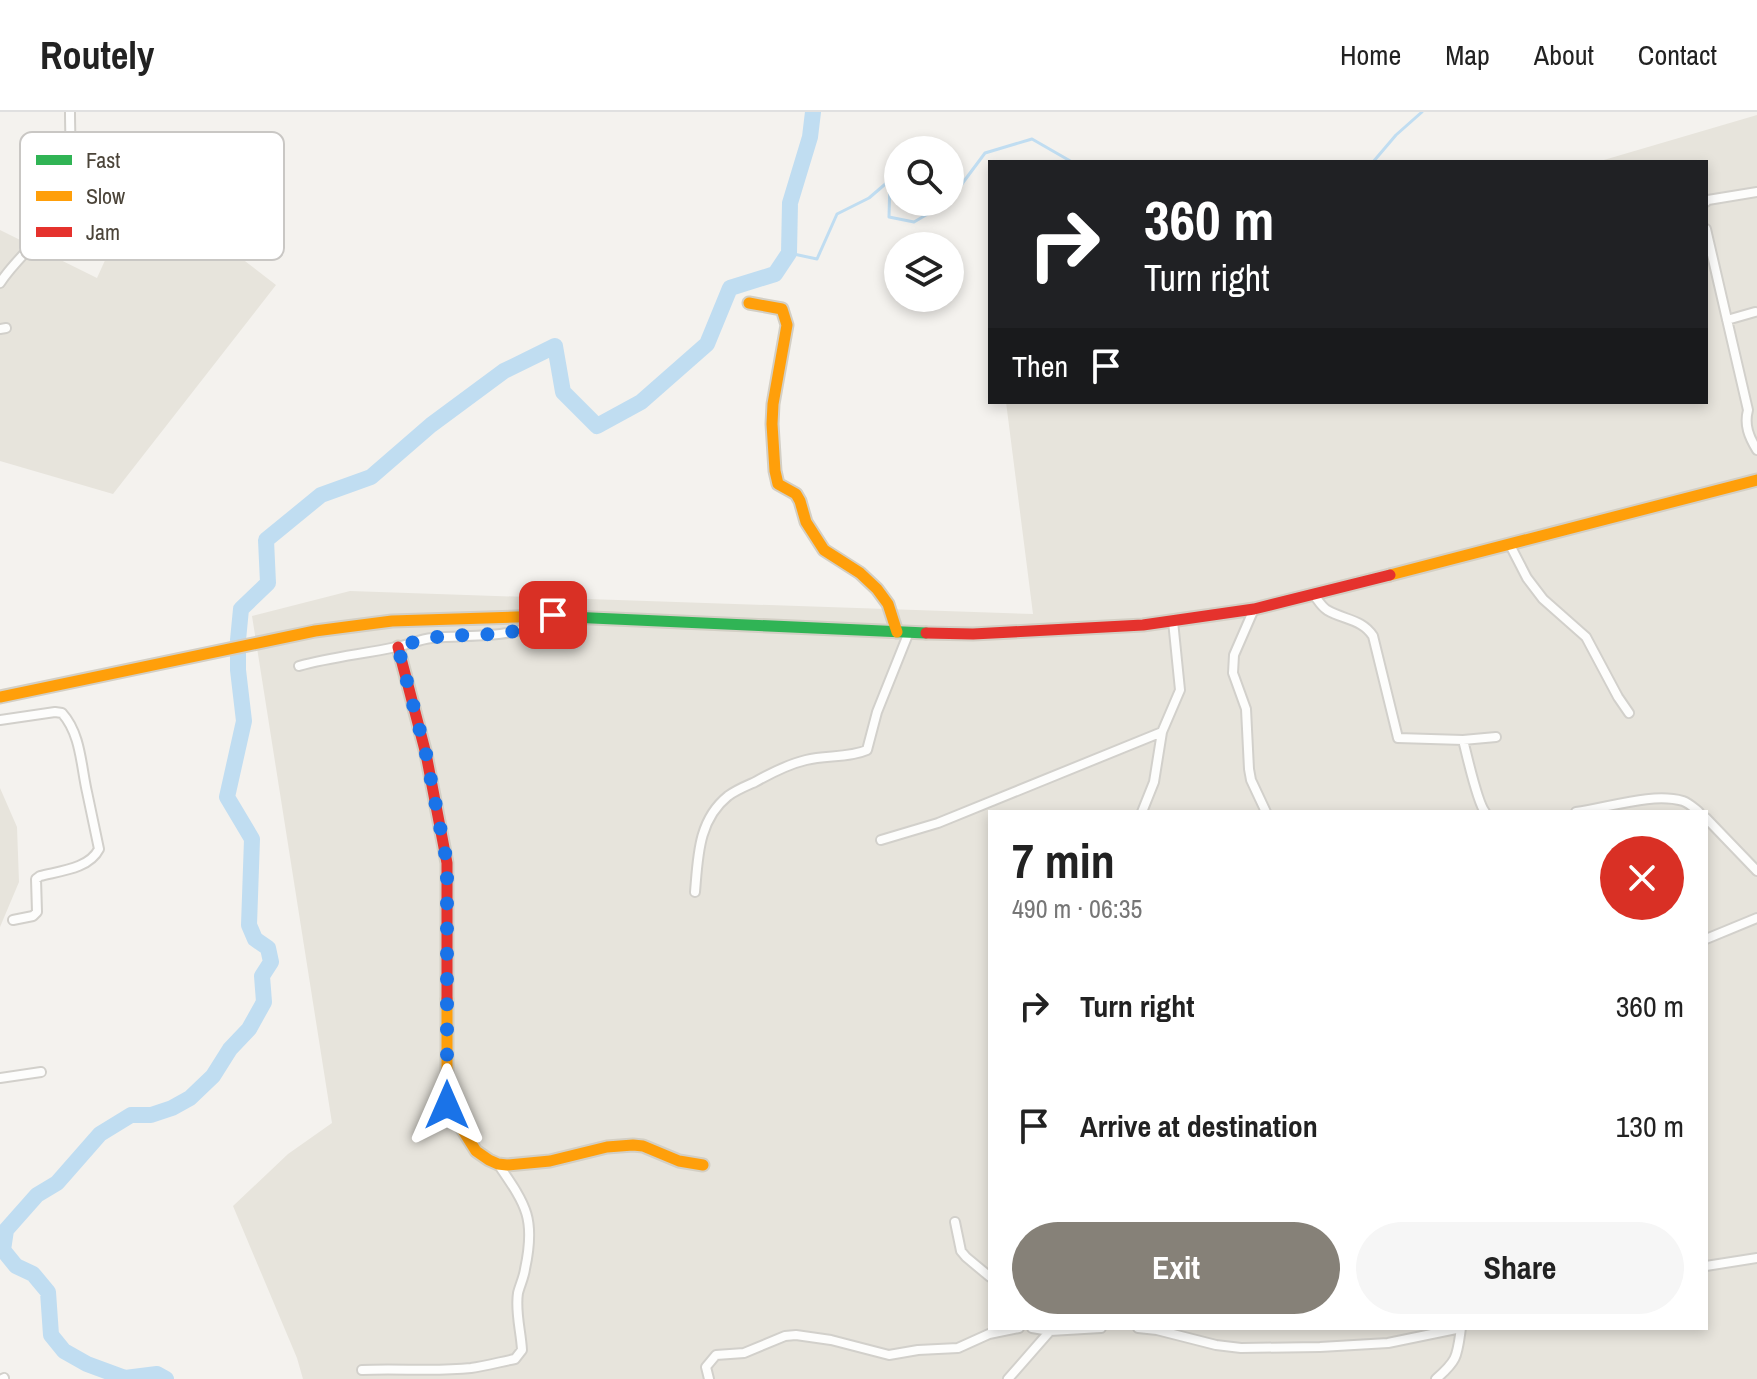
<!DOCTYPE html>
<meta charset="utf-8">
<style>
body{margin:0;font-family:"Archivo Narrow",sans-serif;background:#f6f6f6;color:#222;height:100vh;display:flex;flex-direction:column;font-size:30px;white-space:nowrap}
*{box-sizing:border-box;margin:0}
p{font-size:26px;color:#767676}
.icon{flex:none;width:44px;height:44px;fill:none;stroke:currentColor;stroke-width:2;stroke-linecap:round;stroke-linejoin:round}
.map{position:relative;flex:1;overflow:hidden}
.sheet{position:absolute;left:988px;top:698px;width:720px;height:520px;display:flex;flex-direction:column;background:#fff;border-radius:0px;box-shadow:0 4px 12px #0003}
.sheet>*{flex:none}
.guide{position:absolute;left:988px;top:48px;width:720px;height:244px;border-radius:0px;box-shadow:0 4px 12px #0003;background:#202124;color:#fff;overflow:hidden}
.tools{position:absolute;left:884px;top:24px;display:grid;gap:16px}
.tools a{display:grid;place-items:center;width:80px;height:80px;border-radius:50%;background:#fff;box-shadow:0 4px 12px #0003;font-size:40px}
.pin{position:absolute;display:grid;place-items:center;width:68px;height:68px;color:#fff;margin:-34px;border-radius:16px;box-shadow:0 4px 12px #0006}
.me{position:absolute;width:88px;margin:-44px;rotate:0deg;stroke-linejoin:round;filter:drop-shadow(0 0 6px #0008)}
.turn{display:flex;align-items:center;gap:28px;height:168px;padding:0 24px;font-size:36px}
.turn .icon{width:104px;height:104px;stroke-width:2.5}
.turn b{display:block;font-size:56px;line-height:68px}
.then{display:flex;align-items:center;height:76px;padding:0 24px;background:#0003;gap:16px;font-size:30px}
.round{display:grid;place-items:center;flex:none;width:84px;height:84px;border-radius:42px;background:#f6f6f6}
.head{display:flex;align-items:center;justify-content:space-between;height:136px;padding:0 24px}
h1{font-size:48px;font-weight:700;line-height:60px}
.cta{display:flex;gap:16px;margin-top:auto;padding:16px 24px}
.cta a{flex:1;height:92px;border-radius:48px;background:#868178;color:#fff;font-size:32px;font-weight:700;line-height:92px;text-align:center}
.cta a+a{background:#f6f6f6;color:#222}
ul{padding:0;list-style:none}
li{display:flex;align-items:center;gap:24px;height:120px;padding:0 24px}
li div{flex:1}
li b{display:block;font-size:30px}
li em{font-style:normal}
header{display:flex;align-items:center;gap:48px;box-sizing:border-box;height:112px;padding:0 40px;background:#fff;border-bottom:2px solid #e0e0e0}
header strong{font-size:38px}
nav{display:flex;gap:44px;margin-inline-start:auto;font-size:28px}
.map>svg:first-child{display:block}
.residential{fill:#e7e4dc;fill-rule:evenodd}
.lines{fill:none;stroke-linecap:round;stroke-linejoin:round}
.stream{stroke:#c0ddf1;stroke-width:3}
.river{stroke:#c0ddf1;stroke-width:16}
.street-casing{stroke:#d2d0cb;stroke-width:12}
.fast-casing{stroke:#d3cfc5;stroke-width:15}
.slow-casing{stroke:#d3cfc5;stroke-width:15}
.jam-casing{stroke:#d3cfc5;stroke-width:15}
.street{stroke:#fdfdfc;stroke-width:8}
.fast{stroke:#30b455;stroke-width:11}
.slow{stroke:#ff9f0a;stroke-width:11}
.jam{stroke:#e5322d;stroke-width:11}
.route{stroke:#1a73e8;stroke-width:14;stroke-dasharray:0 25.2}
.key{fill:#fff;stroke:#c9c7c4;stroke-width:2}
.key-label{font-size:22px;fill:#4b4439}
</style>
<header>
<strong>Routely</strong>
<nav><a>Home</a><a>Map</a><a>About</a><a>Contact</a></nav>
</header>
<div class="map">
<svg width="1757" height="1267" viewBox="0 0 1757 1267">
<rect width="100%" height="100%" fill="#f4f2ee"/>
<!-- residential -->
<path class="residential" d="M1757,3V1267H303L297,1246L233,1094L288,1042L332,1011L252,504L350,479L1033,502L1006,290H1706V50H1597ZM990,700H1706V1216H990Z
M141,69L276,173L113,382L0,349V118L97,166Z
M0,676L17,715L19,770L0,815Z"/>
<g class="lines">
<!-- stream -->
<path class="stream" d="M1373,50L1396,23L1422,0
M950,88L985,41L1032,27L1072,50
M789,141L817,147L837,102L869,86L890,68L889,105L914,110L948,90"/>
<!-- river -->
<path class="river" d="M238,528L241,497L268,471L266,428L321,383L371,365L431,313L504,259L555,234L563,280L597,314L641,290L707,232L730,176L775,162L789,141L790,91L810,25L813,0
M166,1267L157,1262L125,1266L87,1252L64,1239L51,1223L48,1180L33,1162L16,1154L3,1138L6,1118L37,1083L57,1071L100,1022L131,1003H151L172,996L190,986L213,964L230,937L249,917L264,890L262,864L271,850L268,836L255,827L249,813L252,727L227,685L244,609L238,558V541"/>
<!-- street casing -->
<g class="street-casing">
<path id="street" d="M1706,90L1708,88L1757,80
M1706,117L1748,298C1744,313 1749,325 1757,338
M0,171C15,148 37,131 53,109C75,78 70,37 70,0
M1727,208L1755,200
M0,217L6,216
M1510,433L1527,466L1543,487L1586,525L1618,585L1629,601
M1314,483C1318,488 1321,494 1327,498C1344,508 1362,507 1373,524L1398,626L1463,628L1496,625
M1254,497L1234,543L1233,561L1246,597L1249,657L1251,668L1266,700
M299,554C331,545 364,542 396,535C408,533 420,527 432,526C472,522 516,528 551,505
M0,608L55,600L62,601C81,622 81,654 87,680C91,699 95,718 99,737C89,757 59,759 40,764L36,767L37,800L33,804L13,808
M1463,628C1467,643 1477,690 1485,700
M1142,700L1154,670L1162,620L1180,578L1173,509
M1576,700C1608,696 1652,680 1683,689C1689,691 1694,696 1699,700
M1706,706L1757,759
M881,728L938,711L1162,620
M695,780C698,745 698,708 728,684C736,678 746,674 755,670C771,661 789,652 806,648C826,643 849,646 867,638L877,600L909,520
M1706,827L1757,806
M0,966L41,960
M955,1110L961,1139L966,1145L990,1165
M1706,1154L1757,1146
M1032,1216L1050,1219L1101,1216
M1138,1216L1157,1218L1216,1233L1241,1236L1320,1235L1388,1231L1461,1216
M362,1258C398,1256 434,1260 471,1256C485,1254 500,1250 515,1247L522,1238C521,1219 515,1200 518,1181C520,1173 524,1165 525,1157C536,1106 526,1093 498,1052
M2,1267L4,1266
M709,1267L706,1255L716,1243L744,1241L785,1224L796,1223L831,1228L889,1243L918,1238L958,1236L989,1222L1019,1216
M1008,1267L1050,1219
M1436,1267C1458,1248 1457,1244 1461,1216"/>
</g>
<!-- fast casing -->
<g class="fast-casing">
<path id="fast" d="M548,504L926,521"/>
</g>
<!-- slow casing -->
<g class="slow-casing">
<path id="slow" d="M749,191L782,197L787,213L773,292L772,312L775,359L778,372L796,382L800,389L806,410L824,438L860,461L877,477L888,492L897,520
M1390,463L1757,368
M0,585L315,519L392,509L548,504
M447,887V993L476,1039L489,1048L498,1052L507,1053L550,1049L607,1035L633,1033L643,1034L679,1049L703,1053"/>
</g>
<!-- jam casing -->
<g class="jam-casing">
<path id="jam" d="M926,521L973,522L1143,513L1254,497L1390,463
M398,535L426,642L447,751V887"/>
</g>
<!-- street -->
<use href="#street" class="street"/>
<!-- fast -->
<use href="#fast" class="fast"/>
<!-- slow -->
<use href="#slow" class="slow"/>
<!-- jam -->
<use href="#jam" class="jam"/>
</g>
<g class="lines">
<!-- route -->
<path class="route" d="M447,993V751L426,642L398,535C408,532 419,528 429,526C474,519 512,530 553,503"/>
</g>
<!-- legend -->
<rect x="20" y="20" width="264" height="128" rx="12" class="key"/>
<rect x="36" y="43" width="36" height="10" fill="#30b455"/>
<rect x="36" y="79" width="36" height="10" fill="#ff9f0a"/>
<rect x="36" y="115" width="36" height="10" fill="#e5322d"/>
<g class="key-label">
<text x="86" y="56">Fast</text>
<text x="86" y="92">Slow</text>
<text x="86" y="128">Jam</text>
</g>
</svg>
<div class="tools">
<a><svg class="icon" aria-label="search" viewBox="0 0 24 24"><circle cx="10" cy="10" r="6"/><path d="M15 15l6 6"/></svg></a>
<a><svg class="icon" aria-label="layers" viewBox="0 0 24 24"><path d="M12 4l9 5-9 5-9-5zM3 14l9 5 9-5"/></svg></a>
</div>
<div class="pin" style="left:553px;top:503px;background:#d93025"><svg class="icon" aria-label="arrive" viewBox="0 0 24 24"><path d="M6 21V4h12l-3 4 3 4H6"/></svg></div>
<svg class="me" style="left:447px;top:993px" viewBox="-20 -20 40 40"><path d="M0-17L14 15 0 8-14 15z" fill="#1a73e8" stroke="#fff" stroke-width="4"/></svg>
<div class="guide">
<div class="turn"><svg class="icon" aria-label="right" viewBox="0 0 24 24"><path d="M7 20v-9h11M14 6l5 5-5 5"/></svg><div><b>360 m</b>Turn right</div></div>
<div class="then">Then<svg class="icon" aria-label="arrive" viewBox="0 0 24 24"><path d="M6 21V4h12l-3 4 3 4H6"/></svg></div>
</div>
<section class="sheet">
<div class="head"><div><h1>7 min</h1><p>490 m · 06:35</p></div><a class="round" style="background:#d93025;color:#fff"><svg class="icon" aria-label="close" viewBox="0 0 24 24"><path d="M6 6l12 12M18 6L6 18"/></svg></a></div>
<ul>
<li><svg class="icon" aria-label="right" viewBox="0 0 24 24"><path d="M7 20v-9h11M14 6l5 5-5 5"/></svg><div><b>Turn right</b></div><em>360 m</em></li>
<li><svg class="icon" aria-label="arrive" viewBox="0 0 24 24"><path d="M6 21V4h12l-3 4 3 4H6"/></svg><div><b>Arrive at destination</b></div><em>130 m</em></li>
</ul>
<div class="cta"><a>Exit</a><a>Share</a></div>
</section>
</div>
